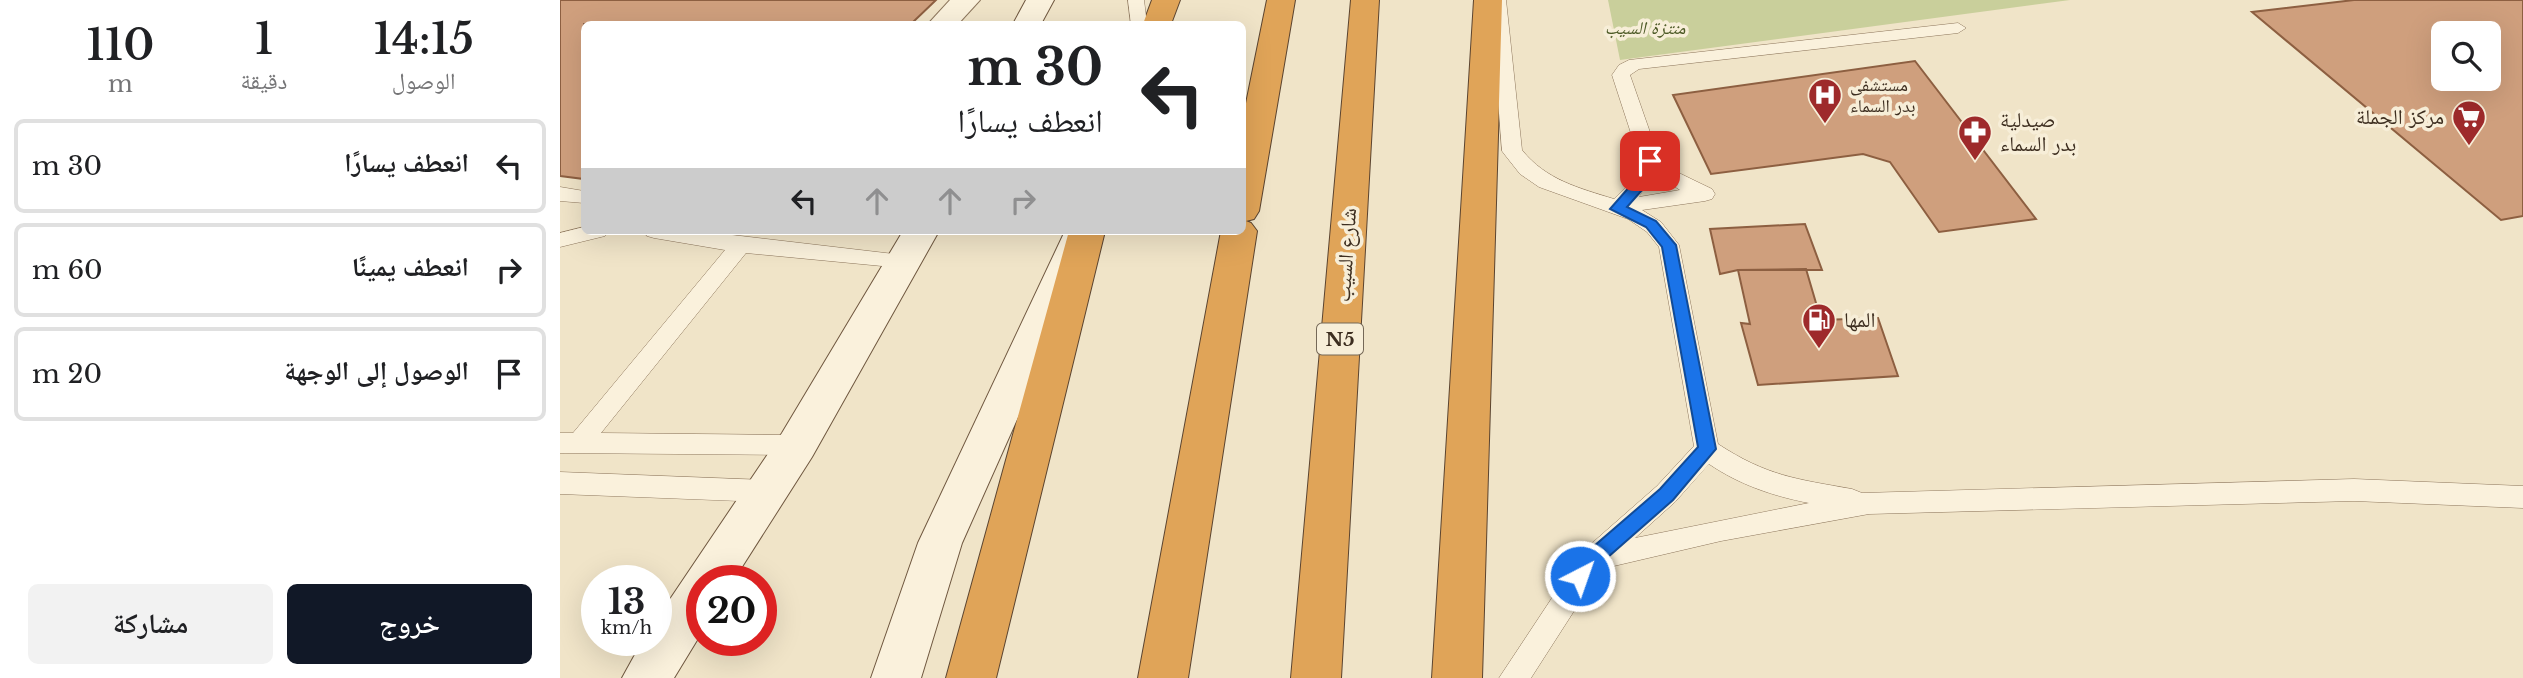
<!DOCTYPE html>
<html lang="ar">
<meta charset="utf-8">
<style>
body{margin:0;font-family:"Libre Baskerville","Noto Naskh Arabic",serif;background:#f2f2f2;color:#202124;direction:rtl;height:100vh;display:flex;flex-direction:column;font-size:26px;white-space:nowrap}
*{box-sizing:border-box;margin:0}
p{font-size:23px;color:#757577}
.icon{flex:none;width:38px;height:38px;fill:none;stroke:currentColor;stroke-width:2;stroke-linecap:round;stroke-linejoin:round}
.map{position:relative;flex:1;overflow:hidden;direction:ltr}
.sheet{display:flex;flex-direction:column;background:#fff;width:560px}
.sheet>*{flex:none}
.top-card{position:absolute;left:21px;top:21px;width:665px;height:214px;border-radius:10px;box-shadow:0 7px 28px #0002;direction:rtl;background:#fff;color:#202124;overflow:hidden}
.fabs{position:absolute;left:1871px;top:21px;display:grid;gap:14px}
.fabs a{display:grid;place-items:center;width:70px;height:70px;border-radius:10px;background:#fff;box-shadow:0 7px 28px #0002;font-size:35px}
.speed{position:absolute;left:21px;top:565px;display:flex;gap:14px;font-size:35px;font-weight:700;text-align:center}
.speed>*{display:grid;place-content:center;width:91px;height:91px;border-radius:50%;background:#fff;box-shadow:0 7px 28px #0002;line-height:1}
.speed small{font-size:18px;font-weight:400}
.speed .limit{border:10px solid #d22;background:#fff;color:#111}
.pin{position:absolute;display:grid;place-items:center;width:60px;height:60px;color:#fff;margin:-30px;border-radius:14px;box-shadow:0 4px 10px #0006}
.me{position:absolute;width:77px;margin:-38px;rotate:41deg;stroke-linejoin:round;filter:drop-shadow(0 0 5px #0008)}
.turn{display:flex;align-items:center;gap:24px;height:147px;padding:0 28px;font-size:32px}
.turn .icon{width:91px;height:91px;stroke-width:2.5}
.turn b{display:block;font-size:49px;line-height:60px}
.lanes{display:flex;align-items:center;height:66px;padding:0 28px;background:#0003;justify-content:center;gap:35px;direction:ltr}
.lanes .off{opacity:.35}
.eta{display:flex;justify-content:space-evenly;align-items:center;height:119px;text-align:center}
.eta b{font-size:42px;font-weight:600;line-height:49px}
.button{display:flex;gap:14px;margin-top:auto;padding:14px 28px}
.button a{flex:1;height:80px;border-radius:10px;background:#111827;color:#fff;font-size:28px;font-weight:600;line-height:80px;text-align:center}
.button a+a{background:#f2f2f2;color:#202124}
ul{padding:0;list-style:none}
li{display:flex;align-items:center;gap:21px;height:94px;margin:0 14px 10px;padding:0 14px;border:4px solid #e0e0e0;border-radius:10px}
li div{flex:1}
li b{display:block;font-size:26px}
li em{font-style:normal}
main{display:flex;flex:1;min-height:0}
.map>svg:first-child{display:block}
.green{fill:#c9cf9b}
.building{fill:#cf9f7d;stroke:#8d5f41;stroke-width:2;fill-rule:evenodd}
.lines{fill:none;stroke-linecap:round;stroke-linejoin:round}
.lane-casing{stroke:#8d765c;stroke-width:1}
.street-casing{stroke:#8d765c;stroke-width:2}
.secondary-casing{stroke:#6f573f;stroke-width:2}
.highway-casing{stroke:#5b4430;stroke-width:2}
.lane{fill:#faf1dc;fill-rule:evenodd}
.street{fill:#faf1dc;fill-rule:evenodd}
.secondary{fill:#faf1dc;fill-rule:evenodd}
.highway{fill:#e0a458;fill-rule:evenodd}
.route{fill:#1a73e8;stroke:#114b97;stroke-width:2}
.labels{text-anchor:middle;stroke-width:7;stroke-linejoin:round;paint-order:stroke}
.far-park-label{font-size:18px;font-style:italic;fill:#4d5a26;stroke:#f7eed8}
.far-poi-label{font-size:18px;fill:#3d2e20;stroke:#f7eed8;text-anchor:start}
.shield{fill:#f7eed8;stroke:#756857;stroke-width:2}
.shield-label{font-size:19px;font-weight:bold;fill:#3d2e20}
.poi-label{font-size:21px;fill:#3d2e20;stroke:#f7eed8;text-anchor:start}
.street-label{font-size:21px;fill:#3d2e20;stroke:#f7eed8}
</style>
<main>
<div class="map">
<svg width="1963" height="678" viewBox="0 0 1963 678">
<rect width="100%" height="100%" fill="#f0e4c8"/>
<!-- green -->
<path class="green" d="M1048,0H1510L1060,60Z"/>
<!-- building -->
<path class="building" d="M0,0H376L351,24H24V179L0,176Z
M1794,0H1963V216L1941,220L1692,12ZM1883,33H1928V79H1883Z
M1355,61L1476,219L1379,232L1330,162L1303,154L1151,174L1113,95Z
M1245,224L1262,270H1178L1160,274L1150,229Z
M1246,269L1261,320L1318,318L1338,376L1198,385L1181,323L1190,324L1178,270Z"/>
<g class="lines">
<!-- lane casing -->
<g class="lane-casing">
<path id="lane" d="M568,0H584L587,24H571Z
M930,0H946L962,150C986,180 1019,188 1054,199L1070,183L1080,161L1052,75L1059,65L1069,60L1398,23L1406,28L1398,33L1079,69L1070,75L1099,158L1121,174L1152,189L1155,194L1152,199L1145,201L1082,210L1101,222L1119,245L1158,444C1207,476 1236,479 1292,489L1302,493L1794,479L1963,486V508L1794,501L1309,514L1161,541L1041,569L971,678H939L1023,551L1097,486L1134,446L1099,247L1087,232L1068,219L979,187L960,174L945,155L942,151ZM1094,173L1120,190L1079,197ZM1149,464C1180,485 1213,496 1249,503L1075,538L1115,502Z
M0,187L24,191V203L0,201Z
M24,227V231H48L45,236L0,247V233Z
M84,231H138L351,256L354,261L351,266L343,268L186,253L41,433L237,435L246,438L249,445L246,452L237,455L0,453V433H13L165,250L94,238L87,236Z
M0,472L207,480L216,483L220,491L216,499L207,502L0,494Z"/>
</g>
<!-- street casing -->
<g class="street-casing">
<path id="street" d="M390,0H420L398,24H368Z"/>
</g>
<!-- secondary casing -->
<g class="secondary-casing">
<path id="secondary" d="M466,0H494L481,24H453Z
M343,231H379L252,457L173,581H142V632L114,678H62L83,640H96V620L222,433Z
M505,231H541L402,543L361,678H311L358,543Z"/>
</g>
<!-- highway casing -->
<g class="highway-casing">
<path id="highway" d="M592,0H620L611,24H583Z
M707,0H735L699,211L694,219L686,221L691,223L697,231L628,678H578L661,231H682V123Z
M791,0H819L781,678H731Z
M914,0H942L922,678H872Z
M509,231H545L436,678H386Z"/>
</g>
<!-- lane -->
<use href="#lane" class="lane"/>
<!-- street -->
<use href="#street" class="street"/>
<!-- secondary -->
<use href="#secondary" class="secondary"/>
<!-- highway -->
<use href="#highway" class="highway"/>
</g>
<!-- route -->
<path class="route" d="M1090,157L1097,161L1083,189L1067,207L1096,221L1116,245L1156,449L1113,500L1039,565L1027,582L1020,584L1014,582L1011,576L1026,553L1100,489L1138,447L1102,247L1086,227L1050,209L1072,184L1086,158Z"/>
<!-- icons -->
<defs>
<g id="hospital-pin" transform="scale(1.75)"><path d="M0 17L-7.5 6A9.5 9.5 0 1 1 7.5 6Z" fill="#9e2a2b" stroke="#f7eed8"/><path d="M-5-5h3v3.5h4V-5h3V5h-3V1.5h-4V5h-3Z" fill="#fff"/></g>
<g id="supermarket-pin" transform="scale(1.75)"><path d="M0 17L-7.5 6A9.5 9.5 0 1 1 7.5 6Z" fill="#9e2a2b" stroke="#f7eed8"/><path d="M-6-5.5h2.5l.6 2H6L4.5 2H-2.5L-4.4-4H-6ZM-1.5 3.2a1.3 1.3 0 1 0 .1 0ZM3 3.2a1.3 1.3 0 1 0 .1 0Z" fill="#fff"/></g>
<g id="pharmacy-pin" transform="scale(1.75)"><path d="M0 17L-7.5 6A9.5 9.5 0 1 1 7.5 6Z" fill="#9e2a2b" stroke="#f7eed8"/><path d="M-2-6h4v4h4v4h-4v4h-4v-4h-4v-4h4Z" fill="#fff"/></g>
<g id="fuel-pin" transform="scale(1.75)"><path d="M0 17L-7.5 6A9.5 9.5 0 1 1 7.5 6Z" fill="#9e2a2b" stroke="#f7eed8"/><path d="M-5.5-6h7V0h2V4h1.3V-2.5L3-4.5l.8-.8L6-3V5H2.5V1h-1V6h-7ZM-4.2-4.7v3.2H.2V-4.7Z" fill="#fff"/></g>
</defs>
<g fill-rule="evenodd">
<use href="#hospital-pin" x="1265" y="95"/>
<use href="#supermarket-pin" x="1909" y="117"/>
<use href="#pharmacy-pin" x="1415" y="132"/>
<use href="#fuel-pin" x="1259" y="320"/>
</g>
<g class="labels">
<!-- far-park labels -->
<g class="far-park-label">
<text x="1085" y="34">منتزة السيب</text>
</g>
<!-- far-poi labels -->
<g class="far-poi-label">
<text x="1290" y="91">مستشفى<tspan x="1290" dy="21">بدر السماء</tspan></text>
</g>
<!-- shield labels -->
<rect class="shield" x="757" y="323.5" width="46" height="31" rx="5"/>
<g class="shield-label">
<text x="780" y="346">N5</text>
</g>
<!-- poi labels -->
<g class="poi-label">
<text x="1884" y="124" text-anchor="end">مركز الجملة</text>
<text x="1440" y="127">صيدلية<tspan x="1440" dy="24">بدر السماء</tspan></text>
<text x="1284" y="327">المها</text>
</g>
<!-- street labels -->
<g class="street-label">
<text transform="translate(786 255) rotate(-86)" y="7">شارع السيب</text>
</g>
</g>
</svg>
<div class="fabs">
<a><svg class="icon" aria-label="search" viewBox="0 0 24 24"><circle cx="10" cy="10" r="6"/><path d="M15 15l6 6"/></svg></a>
</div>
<div class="speed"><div>13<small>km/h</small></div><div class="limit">20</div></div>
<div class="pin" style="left:1090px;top:161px;background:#d93025"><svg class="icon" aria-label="arrive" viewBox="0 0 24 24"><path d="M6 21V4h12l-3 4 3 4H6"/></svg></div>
<svg class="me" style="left:1020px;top:576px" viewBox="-20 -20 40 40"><circle r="17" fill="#1a73e8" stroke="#fff" stroke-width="3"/><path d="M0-11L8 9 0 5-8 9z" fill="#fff"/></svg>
<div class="top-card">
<div class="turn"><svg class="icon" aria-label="left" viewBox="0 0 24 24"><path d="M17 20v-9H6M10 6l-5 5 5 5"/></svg><div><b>30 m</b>انعطف يسارًا</div></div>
<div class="lanes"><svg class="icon" aria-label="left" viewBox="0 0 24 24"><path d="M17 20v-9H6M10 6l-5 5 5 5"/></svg><svg class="icon off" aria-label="ahead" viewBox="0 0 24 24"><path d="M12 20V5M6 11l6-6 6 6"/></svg><svg class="icon off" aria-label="ahead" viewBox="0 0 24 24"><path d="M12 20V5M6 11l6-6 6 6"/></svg><svg class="icon off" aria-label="right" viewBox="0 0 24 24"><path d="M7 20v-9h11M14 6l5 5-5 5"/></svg></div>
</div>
</div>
<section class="sheet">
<div class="eta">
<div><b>14:15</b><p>الوصول</p></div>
<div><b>1</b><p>دقيقة</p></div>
<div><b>110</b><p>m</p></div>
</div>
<ul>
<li><svg class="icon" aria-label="left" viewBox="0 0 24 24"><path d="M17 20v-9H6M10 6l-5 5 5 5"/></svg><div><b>انعطف يسارًا</b></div><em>30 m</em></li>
<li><svg class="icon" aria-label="right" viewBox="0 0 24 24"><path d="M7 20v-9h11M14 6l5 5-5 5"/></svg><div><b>انعطف يمينًا</b></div><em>60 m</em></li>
<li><svg class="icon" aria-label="arrive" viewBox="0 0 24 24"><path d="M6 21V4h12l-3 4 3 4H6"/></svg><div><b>الوصول إلى الوجهة</b></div><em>20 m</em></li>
</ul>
<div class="button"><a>خروج</a><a>مشاركة</a></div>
</section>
</main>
